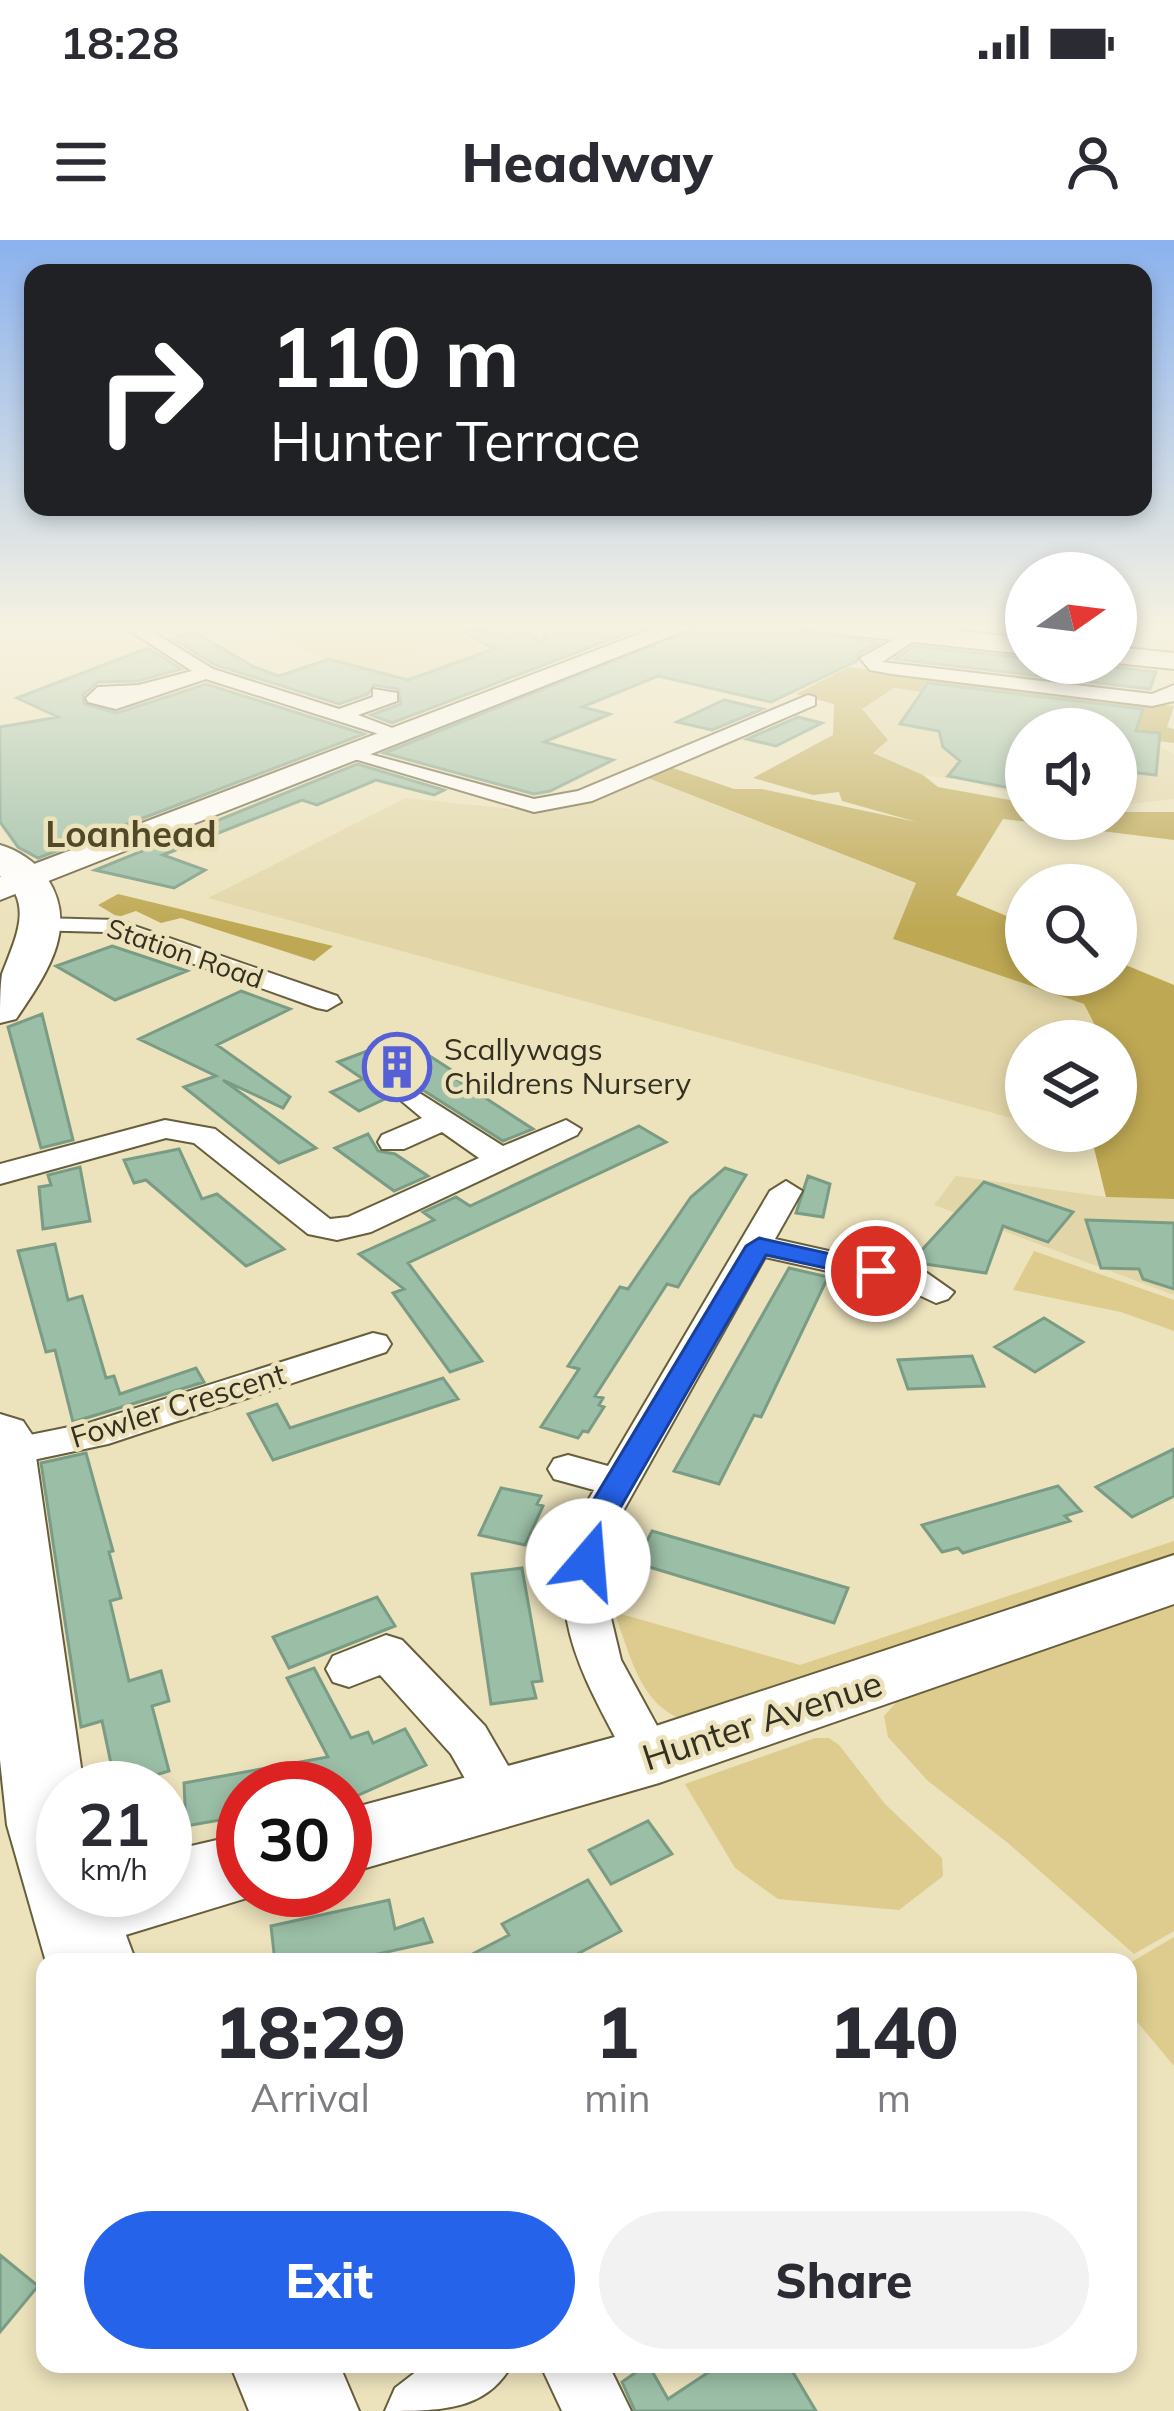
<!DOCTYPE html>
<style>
body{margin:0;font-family:Mulish,sans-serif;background:#f2f2f3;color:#2b2b33;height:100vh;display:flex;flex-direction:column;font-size:45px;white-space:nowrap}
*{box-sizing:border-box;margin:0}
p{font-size:39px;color:#7c7c81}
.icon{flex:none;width:66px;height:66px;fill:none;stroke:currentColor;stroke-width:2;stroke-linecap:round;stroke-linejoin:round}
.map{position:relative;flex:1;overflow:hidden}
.details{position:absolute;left:36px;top:1713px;width:1101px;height:420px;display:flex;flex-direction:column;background:#fff;border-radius:24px;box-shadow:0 6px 18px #0003}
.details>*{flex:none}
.guide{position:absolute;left:24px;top:24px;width:1128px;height:252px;border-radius:24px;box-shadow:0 6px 18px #0003;background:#202124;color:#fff;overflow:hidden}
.needle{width:78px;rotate:76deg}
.controls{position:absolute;left:1005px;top:312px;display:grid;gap:24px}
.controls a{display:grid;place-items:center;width:132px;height:132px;border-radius:50%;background:#fff;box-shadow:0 6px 18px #0003;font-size:60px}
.speed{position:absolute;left:36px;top:1521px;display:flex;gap:24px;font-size:60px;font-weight:700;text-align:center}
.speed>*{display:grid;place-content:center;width:156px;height:156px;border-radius:50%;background:#fff;box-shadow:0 6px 18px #0003;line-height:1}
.speed small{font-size:30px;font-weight:400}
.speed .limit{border:18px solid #d22;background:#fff;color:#111}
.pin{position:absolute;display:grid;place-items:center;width:102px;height:102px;color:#fff;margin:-51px;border:6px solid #fff;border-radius:50%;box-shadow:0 3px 12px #0007}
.me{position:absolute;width:132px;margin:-66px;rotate:18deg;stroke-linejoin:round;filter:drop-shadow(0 0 9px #0008)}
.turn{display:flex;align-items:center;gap:42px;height:252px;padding:0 48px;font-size:54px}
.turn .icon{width:156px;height:156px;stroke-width:2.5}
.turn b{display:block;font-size:84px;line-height:102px}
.eta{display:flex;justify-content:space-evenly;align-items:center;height:204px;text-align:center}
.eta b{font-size:72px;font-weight:800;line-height:84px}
.button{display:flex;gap:24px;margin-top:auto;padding:24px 48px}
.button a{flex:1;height:138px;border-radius:72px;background:#2563eb;color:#fff;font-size:48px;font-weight:800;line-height:138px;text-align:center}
.button a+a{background:#f2f2f3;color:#2b2b33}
.status{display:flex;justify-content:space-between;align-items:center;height:84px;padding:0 60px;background:#fff;direction:ltr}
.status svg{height:33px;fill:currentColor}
header{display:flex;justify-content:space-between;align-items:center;height:156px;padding:0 48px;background:#fff;font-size:54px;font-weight:800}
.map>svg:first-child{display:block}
.built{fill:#e2d6a8}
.green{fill:#ddcc8d}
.forest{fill:#bea853}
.building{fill:#9bbea6;stroke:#7a9c85;stroke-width:3}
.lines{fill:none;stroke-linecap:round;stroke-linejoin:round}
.street-casing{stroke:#675e3c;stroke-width:4}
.secondary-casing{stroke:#675e3c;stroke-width:4}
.primary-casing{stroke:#675e3c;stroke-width:4}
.street{fill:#fff;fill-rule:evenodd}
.secondary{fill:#fff;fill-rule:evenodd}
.primary{fill:#fff;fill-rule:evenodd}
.route{fill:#2563eb;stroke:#184099;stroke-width:3}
.labels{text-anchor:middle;stroke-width:9;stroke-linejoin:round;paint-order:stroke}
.far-street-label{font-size:27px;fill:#332f21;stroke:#ece2bc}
.poi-label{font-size:30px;fill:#332f21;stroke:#ece2bc;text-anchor:start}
.street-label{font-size:30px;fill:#332f21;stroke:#ece2bc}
.far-district-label{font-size:36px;font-weight:bold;fill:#514827;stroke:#ece2bc}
.near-street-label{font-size:36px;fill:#332f21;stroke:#ece2bc}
</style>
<div class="status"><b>18:28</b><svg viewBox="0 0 49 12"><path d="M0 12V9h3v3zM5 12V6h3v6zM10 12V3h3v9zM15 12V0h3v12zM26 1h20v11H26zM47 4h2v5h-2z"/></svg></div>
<header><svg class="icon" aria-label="menu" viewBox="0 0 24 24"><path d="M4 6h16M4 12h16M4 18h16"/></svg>Headway<svg class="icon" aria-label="person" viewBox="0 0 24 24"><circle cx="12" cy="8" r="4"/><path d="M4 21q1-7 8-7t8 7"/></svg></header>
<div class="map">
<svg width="1174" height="2171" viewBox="0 0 1174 2171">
<rect width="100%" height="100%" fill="#ece2bc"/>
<!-- built -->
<path class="built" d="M533,390L549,394L422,445L354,424L455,396L476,400Z
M894,448L1106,478L1174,514V559L1116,566V489H1026V556L982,546L981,535L951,539L923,535L872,512L861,469Z
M648,538L917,644L893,699L1084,764L1103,801H1026V882L208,658L406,558L540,572Z
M956,936L1106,957L1174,959V1055L934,965Z"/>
<!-- green -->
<path class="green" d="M263,386H470C445,400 380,425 351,424C320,423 290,401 263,386Z
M1034,1011L1174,1060V1091L1121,1072L1013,1050Z
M1174,1301V1325L687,1481C639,1466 631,1415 614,1372L800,1425Z
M1174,1364V1691L1134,1714L1008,1603L928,1541L888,1497L884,1476L900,1458Z
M815,1498H829L839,1505L885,1564L942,1618L943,1636L899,1670L778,1659L735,1628L685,1544Z
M1174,1697V1826L1128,1771V1724Z"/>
<!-- forest -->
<path class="forest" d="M849,427L1174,466L1167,487L1174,489V503L1148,500L1106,478L894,448L862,469L888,500L873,513L923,535L938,547L1026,563V579H1116V572H1174V600L1003,579L956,655L1026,684V735H1116V721L1174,745V959L1106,957L1092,900L1094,891H1116V801H1103L1084,764L893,699L916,643L648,538L670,527L734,549H762L917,582L842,561L839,552L813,555L753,538L833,495L834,464L796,454Z
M118,654L333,706L314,721L181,678L161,683L136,671L118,677L98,665Z"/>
<!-- building -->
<path class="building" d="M513,386L544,403L546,386H646L392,483L371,475L401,464L398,449L374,445L368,454L339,464L215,425L173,399L193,391L254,427L279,436L329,419L408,440L494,409L464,392Z
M700,386H781L879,403L858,414L857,421L771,462L658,436L582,467L610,474L544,502L613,520L550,551L534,554L384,513Z
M914,406L1026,418V423H1112L1116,427L1156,432L1150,449L895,419Z
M148,408L181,429L138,441L98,442L83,455L84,464L117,473L206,444L364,494L38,618L18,607L0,582V487L58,477L17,458Z
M928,443L1143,469L1136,491L1160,493L1156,535L1122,531L1116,536V489H1026V551L948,536L960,521L943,507L939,491L900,484Z
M724,460L763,469L712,490L677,482Z
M798,477L822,483L776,506L747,499Z
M357,524L444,550L434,555L376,540L317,565L302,560L163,615L205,630L174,648L95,630Z
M112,706L187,731L115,760L56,726Z
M241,751L290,769L217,805L290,857L283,868L223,840L316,908L279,923L184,847L216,836L139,799Z
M42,774L73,900L41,908L8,787Z
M402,798L456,833L450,835L533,889L503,901L415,845L359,871L331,852L363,839L338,822Z
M639,886L666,902L408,1023L482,1121L450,1132L393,1053L404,1049L359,1014L434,980L423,972L456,957L470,966Z
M368,894L378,911L395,914L428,936L394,951L335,908Z
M179,909L202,959L217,954L284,1009L246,1026L146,940L134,943L124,920Z
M80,927L90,981L43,989L39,947L51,945L48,935Z
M725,928L746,935L678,1047L667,1044L595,1156L603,1158L599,1165L604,1167L588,1192L583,1191L578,1198L541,1187L579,1129L568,1126L620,1047L628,1049L691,957Z
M808,936L830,944L823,977L796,973Z
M984,942L1073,972L1048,1002L1003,986L986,1033L911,1022Z
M1086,980L1174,983V1049L1143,1039L1139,1029L1101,1028Z
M55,1004L68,1060L82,1056L106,1138L114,1136L120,1154L196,1128L204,1142L73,1182L55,1110L46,1112L18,1011Z
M789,1028L828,1037L761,1177L754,1175L719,1244L674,1231Z
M1044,1078L1083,1102L1035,1132L995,1107Z
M972,1116L984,1146L908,1149L898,1120Z
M443,1138L458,1159L273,1220L248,1174L277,1164L290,1188Z
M1174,1209V1256L1132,1277L1096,1247Z
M86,1213L113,1311L109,1312L121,1358L110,1361L129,1441L161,1431L169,1461L152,1466L169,1531L116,1547L102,1481L81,1487L41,1223Z
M1058,1246L1081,1271L1065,1276L1070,1281L963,1313L958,1308L942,1312L922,1285Z
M501,1248L541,1256L537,1264L543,1266L525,1305L479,1295Z
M652,1291L759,1322L848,1348L834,1383L636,1323Z
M522,1328L542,1441L532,1442L536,1458L491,1464L472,1334Z
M377,1357L395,1386L289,1428L273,1397Z
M314,1428L351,1498L368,1492L373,1503L405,1489L426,1525L354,1557L349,1548H243V1576L186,1586L184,1543L328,1517L287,1438Z
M648,1581L672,1614L611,1644L589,1610Z
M588,1640L621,1691L562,1722H457L509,1695L502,1684Z
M389,1660L395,1689L423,1679L432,1702L342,1722H275L271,1686Z
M0,2015L38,2046L0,2092Z
M648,2124L668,2159L721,2124H788L816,2171H635L622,2142Z"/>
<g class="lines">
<!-- street casing -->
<g class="street-casing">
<path id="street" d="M123,386H143L213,429L339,469L373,457V449L397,453V461L358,475L411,495L401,501L206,439L116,469L88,462L86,458L98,447L139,445L192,431Z
M911,390L919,395L917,399L882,422L1152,454L1174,445V461L1152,466L892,434L870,430L860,418Z
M808,455L815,457V465L592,561L534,572L341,515L351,509L534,559L578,551Z
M39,678L117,680L337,756L341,762L327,770L317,768L105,692L30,690L27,685L30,680Z
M413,849L503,906L566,880L581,889L577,895L371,992L337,1000L308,994L194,903L166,898L0,944V924L165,880L215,889L330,979L348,977L479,918L442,892L404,909H382L378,902L382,895L422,878L398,858Z
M786,941L802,951L775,999L927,1033L954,1052L948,1059L936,1063L904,1048L765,1017L613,1289L605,1353L621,1420L674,1517L667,1531L650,1537L633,1531C581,1431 530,1360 594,1250L554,1239L548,1229L554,1219L568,1215L608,1226L770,951Z
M373,1093L386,1096L391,1104L386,1112L108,1204L0,1227V1201L89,1183Z
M386,1395L402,1400L485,1486L530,1564L522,1579L505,1585L488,1579L451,1514L380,1435L349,1447L333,1442L326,1429L333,1416Z
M426,2124H512C487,2171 440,2171 385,2171L395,2148Z
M540,2124H608L631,2171H562Z"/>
</g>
<!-- secondary casing -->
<g class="secondary-casing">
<path id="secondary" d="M660,386H696L0,660V637Z
M828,386H915L1026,398V414L840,394Z
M1116,407L1174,413V429L1116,423Z
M1174,1315V1364L659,1543L345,1634V1570L659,1485Z
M243,1594V1650L270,1651L73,1711L45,1701L34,1676L45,1651L63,1645V1650H165V1612Z"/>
</g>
<!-- primary casing -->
<g class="primary-casing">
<path id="primary" d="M0,605C18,610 36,622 47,638C80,688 45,736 16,779L0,783C0,768 0,747 2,734C14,701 36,663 0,636Z
M0,1174L23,1181L33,1196L84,1548H63V1650H109L136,1722H46L7,1585L0,1520Z
M230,2124H339L359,2171H249Z"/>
</g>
<!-- street -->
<use href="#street" class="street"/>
<!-- secondary -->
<use href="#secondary" class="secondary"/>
<!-- primary -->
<use href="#primary" class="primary"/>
</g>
<!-- sky -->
<linearGradient id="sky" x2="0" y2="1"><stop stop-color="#8bb2ee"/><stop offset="0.56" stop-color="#f6f2e1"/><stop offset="1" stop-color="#f6f2e1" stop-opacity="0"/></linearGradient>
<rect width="1174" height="690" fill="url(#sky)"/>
<!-- route -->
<path class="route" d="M759,998L885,1026L889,1031L876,1039L766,1015L608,1289L599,1329H576L572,1321L576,1289L746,1006Z"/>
<!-- icons -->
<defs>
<g id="building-ring" transform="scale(3.45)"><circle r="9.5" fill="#ece2bc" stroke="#5560d7" stroke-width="1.5"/><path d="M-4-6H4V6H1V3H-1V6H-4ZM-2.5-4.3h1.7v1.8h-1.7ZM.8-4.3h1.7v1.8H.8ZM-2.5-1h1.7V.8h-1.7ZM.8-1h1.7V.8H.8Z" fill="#5560d7"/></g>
</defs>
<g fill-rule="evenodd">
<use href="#building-ring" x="397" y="827"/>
</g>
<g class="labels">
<!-- far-street labels -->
<g class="far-street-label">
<text transform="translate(185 714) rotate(19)" y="9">Station Road</text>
</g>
<!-- poi labels -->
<g class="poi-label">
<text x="444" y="820">Scallywags<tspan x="444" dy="34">Childrens Nursery</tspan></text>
</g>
<!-- street labels -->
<g class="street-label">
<text transform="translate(178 1166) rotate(-17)" y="10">Fowler Crescent</text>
</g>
<!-- far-district labels -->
<g class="far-district-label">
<text x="131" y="607">Loanhead</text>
</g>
<!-- near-street labels -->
<g class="near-street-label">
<text transform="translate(762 1480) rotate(-18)" y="13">Hunter Avenue</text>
</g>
</g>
</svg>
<div class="controls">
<a><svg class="needle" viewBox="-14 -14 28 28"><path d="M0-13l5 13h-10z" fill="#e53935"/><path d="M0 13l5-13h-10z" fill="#7c7c81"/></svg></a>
<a><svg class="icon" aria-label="sound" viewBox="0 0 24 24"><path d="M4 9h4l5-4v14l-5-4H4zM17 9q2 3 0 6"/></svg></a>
<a><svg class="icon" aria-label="search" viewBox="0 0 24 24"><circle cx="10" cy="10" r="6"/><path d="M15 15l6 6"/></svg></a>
<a><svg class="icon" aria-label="layers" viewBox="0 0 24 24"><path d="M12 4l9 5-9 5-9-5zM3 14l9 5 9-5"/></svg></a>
</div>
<div class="speed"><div>21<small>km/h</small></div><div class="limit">30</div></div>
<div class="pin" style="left:876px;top:1031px;background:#d93025"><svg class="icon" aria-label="arrive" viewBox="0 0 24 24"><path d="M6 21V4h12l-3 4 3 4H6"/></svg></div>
<svg class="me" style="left:588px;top:1321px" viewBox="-20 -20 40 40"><circle r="19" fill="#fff"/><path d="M0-13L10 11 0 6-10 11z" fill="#2563eb"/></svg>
<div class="guide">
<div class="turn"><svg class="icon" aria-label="right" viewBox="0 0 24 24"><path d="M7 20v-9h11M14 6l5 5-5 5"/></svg><div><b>110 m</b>Hunter Terrace</div></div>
</div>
<section class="details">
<div class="eta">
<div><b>18:29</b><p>Arrival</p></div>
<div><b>1</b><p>min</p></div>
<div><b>140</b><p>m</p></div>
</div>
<div class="button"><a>Exit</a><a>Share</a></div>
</section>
</div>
